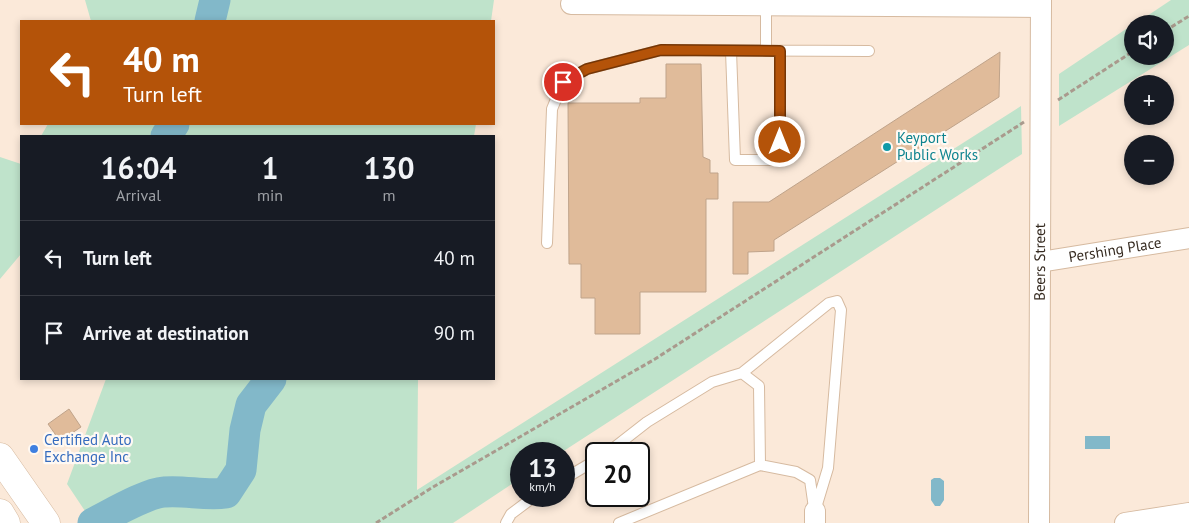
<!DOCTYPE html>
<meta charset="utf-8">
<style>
body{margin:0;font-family:"PT Sans",sans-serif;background:#20242c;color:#f1f3f6;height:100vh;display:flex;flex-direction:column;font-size:19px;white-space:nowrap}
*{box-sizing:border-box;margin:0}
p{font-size:16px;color:#9ea1a6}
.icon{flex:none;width:28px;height:28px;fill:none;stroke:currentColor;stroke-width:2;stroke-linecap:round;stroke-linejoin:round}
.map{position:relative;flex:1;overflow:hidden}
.details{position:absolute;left:20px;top:135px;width:475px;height:245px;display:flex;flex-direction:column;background:#171b24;border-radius:0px;box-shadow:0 2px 8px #0003}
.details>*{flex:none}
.hud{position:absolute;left:20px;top:20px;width:475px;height:105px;border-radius:0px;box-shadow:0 2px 8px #0003;background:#b45309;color:#fff;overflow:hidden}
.fabs{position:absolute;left:1124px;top:15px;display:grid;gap:10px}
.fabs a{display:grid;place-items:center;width:50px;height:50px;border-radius:50%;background:#171b24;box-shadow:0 2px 8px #0003;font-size:25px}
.speed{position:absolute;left:510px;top:442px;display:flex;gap:10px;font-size:25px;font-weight:700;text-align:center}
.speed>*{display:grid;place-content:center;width:65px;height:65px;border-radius:50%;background:#171b24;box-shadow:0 2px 8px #0003;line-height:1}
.speed small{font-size:12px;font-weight:400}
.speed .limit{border:2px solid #111;border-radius:8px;background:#fff;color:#111}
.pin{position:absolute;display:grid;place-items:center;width:42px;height:42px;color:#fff;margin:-21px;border:2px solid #fff;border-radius:50%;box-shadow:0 1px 5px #0007}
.me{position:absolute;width:55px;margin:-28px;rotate:0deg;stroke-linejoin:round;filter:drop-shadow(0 0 4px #0008)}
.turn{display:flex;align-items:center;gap:18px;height:105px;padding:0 20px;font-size:22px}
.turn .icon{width:65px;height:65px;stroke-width:2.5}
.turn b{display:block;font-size:35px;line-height:42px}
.eta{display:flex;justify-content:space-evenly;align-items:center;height:85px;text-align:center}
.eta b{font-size:30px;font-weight:600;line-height:35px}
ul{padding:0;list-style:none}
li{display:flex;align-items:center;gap:15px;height:75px;padding:0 20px;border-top:1px solid #363941}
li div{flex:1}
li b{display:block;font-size:19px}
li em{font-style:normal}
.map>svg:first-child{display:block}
.green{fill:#bfe3cb}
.water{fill:#82b8c9}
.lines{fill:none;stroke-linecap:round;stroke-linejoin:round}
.river{stroke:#82b8c9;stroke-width:31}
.building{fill:#e0bb9a;stroke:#bfa38a}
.lane-casing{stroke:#d6baa0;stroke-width:12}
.street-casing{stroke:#d6baa0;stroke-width:22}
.highway-casing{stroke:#d6baa0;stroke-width:29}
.path{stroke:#a99a8d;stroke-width:3;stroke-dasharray:5 2.5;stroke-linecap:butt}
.lane{stroke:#fff;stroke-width:10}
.street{stroke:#fff;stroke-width:20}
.highway{stroke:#fff;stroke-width:28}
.route-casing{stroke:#753606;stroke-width:12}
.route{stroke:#b45309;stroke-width:9}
.culture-dot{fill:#0f9aa8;stroke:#fff9f3;stroke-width:2}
.shop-dot{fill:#3f7fe0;stroke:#fff9f3;stroke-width:2}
.labels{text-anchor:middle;stroke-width:4.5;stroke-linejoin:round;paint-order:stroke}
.culture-label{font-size:15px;fill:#0d838f;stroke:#fff9f3;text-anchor:start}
.street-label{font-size:15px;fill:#362b21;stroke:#fff9f3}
.shop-label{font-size:15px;fill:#366cbe;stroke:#fff9f3;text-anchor:start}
</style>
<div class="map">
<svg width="1189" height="523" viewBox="0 0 1189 523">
<rect width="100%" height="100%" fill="#fbe9d9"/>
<!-- green -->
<path class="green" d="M85,0H494L491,21H91Z
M1171,0H1189V45L1059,126V74L1132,25V56H1165V24H1135Z
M1021,106L1022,154L559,454H521V478L453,523H93L67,484L106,379H418L417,490Z
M48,124H476L474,136H41Z
M0,157L21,164V254L0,279Z"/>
<!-- water -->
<path class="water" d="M1085,436H1110V449H1085Z
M934,478H940L944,481V500L940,506H935L931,500V480Z"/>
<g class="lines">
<!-- river -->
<path class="river" d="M210,21L215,0
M166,136L174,124
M93,523C111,514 147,493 164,492C185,490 205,496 226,493L241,470L245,430L251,405L271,379"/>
</g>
<!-- building -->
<path class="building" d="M1000,52L999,97L774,240V251L748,252V274H733V202H769Z
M666,64H701L703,157L710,160V173H718V199H706V292H640V334H595V298H581V264H569L568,103H640V98H666Z
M69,409L81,427L60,441L48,424Z"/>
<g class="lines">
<!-- lane casing -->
<g class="lane-casing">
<path id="lane" d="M766,5V51
M731,51L735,160H780V51
M547,243L552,109L563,82L587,69L661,50L869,51
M742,373L829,303L837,301L841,310L828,468L815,511
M606,454L647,422L712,382L742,373L759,386L760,465
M564,479L596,460
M506,523L511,514L535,496
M619,523L760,465L796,472L810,480L814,508"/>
</g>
<!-- street casing -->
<g class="street-casing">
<g id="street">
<path d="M571,4L1041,7"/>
<path id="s1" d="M1040,262L1189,238"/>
<path d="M815,523V511"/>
<path id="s2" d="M1039,523L1041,0"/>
<path d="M1125,523L1189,513"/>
</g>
</g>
<!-- highway casing -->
<g class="highway-casing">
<path id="highway" d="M0,457L46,523
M0,513L6,523"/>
</g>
<!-- path -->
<path class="path" d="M1165,31L1189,16
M1058,100L1132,52
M376,523L433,487L655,359L1024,122"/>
<!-- lane -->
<use href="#lane" class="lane"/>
<!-- street -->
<use href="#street" class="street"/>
<!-- highway -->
<use href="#highway" class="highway"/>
</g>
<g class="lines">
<!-- route casing -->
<g class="route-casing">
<path id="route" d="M563,82L587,69L661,50L780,51V142"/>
</g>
<!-- route -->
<use href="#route" class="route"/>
</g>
<!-- markers -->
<circle class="culture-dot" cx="887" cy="147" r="5"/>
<circle class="shop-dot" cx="34" cy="449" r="5"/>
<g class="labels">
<!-- culture labels -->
<g class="culture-label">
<text x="897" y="143">Keyport<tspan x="897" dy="17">Public Works</tspan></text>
</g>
<!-- street labels -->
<g class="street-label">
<text dy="5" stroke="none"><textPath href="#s1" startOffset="76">Pershing Place</textPath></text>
<text dy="5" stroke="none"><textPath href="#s2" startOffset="261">Beers Street</textPath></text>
</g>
<!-- shop labels -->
<g class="shop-label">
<text x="44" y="445">Certified Auto<tspan x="44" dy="17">Exchange Inc</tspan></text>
</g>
</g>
</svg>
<div class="fabs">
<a><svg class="icon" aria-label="sound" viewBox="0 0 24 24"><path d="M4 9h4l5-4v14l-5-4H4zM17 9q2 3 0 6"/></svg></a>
<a>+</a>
<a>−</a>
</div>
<div class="speed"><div>13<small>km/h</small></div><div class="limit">20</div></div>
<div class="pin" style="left:563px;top:82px;background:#d93025"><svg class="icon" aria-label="arrive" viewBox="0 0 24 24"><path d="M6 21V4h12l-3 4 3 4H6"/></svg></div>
<svg class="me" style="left:780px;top:142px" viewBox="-20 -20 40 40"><circle r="17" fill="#b45309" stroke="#fff" stroke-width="3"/><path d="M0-11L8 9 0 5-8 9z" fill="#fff"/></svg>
<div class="hud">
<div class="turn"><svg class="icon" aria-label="left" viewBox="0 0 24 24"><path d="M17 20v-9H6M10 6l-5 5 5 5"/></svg><div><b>40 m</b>Turn left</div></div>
</div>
<section class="details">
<div class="eta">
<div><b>16:04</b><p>Arrival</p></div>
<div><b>1</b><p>min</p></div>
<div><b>130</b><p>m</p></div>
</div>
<ul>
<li><svg class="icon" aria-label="left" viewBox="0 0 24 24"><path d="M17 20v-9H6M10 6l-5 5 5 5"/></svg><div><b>Turn left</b></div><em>40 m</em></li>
<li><svg class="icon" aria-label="arrive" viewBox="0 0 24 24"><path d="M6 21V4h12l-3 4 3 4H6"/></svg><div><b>Arrive at destination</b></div><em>90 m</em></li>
</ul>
</section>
</div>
